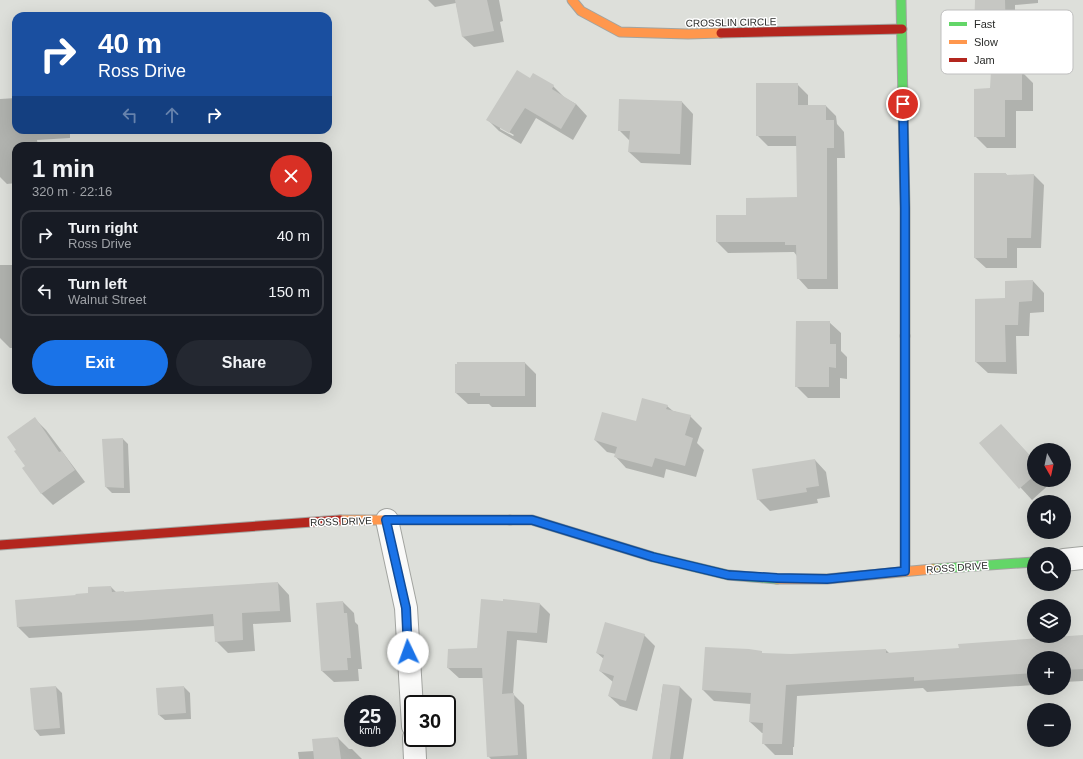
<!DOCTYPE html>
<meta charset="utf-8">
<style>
body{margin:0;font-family:Helvetica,sans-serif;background:#242831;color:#f1f3f6;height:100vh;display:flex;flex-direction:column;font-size:15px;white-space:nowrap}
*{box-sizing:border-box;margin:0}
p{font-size:13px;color:#9ea1a6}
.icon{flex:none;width:22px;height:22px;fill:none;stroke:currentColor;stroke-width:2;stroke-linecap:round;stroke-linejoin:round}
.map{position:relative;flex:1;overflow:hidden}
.details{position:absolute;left:12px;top:142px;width:320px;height:252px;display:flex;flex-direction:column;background:#171b24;border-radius:12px;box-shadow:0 4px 16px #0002}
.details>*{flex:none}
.guide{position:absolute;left:12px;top:12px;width:320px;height:122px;border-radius:12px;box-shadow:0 4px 16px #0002;background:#1a4fa0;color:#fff;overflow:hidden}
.needle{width:26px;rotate:171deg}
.buttons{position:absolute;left:1027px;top:443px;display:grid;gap:8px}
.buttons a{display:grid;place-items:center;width:44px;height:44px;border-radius:50%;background:#171b24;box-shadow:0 4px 16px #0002;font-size:20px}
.speed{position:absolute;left:344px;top:695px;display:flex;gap:8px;font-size:20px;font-weight:700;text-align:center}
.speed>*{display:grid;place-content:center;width:52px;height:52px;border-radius:50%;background:#171b24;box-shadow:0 4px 16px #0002;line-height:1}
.speed small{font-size:10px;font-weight:400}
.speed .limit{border:2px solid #111;border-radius:6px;background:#fff;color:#111}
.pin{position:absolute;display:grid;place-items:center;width:34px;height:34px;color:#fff;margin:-17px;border:2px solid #fff;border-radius:50%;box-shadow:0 1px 4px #0007}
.me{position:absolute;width:44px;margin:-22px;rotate:357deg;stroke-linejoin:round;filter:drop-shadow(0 0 3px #0008)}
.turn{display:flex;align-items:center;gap:14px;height:84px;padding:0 20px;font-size:18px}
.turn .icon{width:52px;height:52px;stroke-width:2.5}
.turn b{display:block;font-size:28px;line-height:34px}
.lanes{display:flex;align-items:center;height:38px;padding:0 20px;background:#0003;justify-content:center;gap:20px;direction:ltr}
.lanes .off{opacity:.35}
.round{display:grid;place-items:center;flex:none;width:42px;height:42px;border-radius:21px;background:#242831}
.summary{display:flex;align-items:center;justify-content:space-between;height:68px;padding:0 20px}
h1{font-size:24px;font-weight:800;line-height:30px}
.button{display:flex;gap:8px;margin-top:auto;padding:8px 20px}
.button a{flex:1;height:46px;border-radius:24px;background:#1a73e8;color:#fff;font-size:16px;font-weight:800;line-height:46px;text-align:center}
.button a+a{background:#242831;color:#f1f3f6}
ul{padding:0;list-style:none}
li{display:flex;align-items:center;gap:12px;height:50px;margin:0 8px 6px;padding:0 12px;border:2px solid #363941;border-radius:12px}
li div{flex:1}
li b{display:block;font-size:15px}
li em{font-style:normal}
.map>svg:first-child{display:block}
.shadow{fill:#0003;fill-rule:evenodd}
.building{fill:#c6c7c3}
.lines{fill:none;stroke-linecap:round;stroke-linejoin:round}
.street-casing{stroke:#a2a4a0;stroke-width:24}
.fast-casing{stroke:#a2a4a0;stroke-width:11}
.slow-casing{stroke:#a2a4a0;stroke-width:11}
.jam-casing{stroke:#a2a4a0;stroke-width:11}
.street{stroke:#fafaf9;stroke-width:22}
.fast{stroke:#63d668;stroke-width:9}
.slow{stroke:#ff974d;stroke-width:9}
.jam{stroke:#b3261e;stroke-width:9}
.route-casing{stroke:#114b97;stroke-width:10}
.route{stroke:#1a73e8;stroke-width:7}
.labels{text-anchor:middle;stroke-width:3;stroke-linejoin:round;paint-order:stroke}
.street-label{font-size:10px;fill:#2a2b29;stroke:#fff}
.key{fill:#fff;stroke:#bfbfbf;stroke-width:1}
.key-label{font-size:11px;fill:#2a2b29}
</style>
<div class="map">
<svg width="1083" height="759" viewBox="0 0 1083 759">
<rect width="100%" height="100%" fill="#dddfda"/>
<!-- shadow -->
<path class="shadow" d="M428,0H499L503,21L500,22L504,42L474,47L463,37L456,3L435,7Z
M976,0H1038V3L1015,5V44H985L975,35Z
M1022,72L1033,83V111H1016V148H987L975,136L991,89Z
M530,80L553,86L565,98L576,104L587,116L573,140L536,118L521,144L499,131L488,120ZM500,127L514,135L513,136L500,129Z
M797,84L808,95V106H826L836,116L837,124L844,132L845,158H837L838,289H808L798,278L797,256L794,252L728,253L717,242L747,216L798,198L797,146H768L757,135Z
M16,98V130H70V138L37,140L38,146H16V183L7,184L0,177V99Z
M682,102L693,114L691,165L641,163L629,152L630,141L619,130Z
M1006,174L1008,176L1034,175L1044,185L1041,248H1017V268H986L975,258Z
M0,265H16V348H10L0,338Z
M1033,281L1044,293V312L1030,313L1029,336H1016L1017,374L988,373L976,362L1006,299Z
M829,322L841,333V351L847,357V379L840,378V398H808L796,386Z
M525,363L536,374V407H492L489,404H468L456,393Z
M667,406L673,411L690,416L702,428L697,443L704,450L696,477L666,469L664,478L626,468L615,456L616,454L607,452L595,440L636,423Z
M35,419L46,430L85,482L53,505L41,493L17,450Z
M1001,425L1034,460V480L1053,481L1032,500L980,443Z
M123,439L128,444L130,493H112L106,487Z
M815,460L826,472L830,497L817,499L818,503L770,511L758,499Z
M278,583L289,595L291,622L253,624L255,651L228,653L216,641L215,626L29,638L18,627L89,594L111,587L117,593Z
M343,602L354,613L355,622L358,625L362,669H358L359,681L334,682L322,671Z
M540,604L550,614L547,643L517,640L513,694L524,705L527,759H491L488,756L484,678H459L448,668L477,649Z
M644,635L655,646L637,711L620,706L609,696L613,682L600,671L604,659L597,653Z
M1083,636V681L1064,682V658H1034V685L927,692L923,688L797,696L794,747H793V755H775L763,743L764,733H762L750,722L751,704L714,701L703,690L761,652L763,654L791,655L886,650L890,654L960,649Z
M663,685L680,687L692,699L683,759H653Z
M56,687L62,693L65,734L40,736L35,730L31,689Z
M184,687L190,693L191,719L165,720L159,715Z
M338,738L349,749H352L362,759H299L298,752L314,751Z"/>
<!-- building -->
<path class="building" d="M455,0H487L494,31L462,37Z
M975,0H1005L1006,35H974Z
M517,70L530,78L533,73L554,85L552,89L576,104L561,129L525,108L509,133L486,120Z
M991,71H1022V100H1005V137H974V89L990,88Z
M756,83H798V105H826V120H834V148H827V279H797L796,245H785V242H716V215H746V198L797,197L796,136H756Z
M619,99L682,101L680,154L628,152L630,131H618Z
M974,173H1006V175L1034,174L1031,238H1007V258H974Z
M1033,280L1032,301L1019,302L1018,325H1005L1006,362H975V299L1005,298V281Z
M796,321H830V344H836V368L829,367V387H795Z
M457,362H525V396H480V393H455V364H457Z
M642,398L668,405L666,409L691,415L685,435L693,438L685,466L655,458L652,467L614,457L617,447L594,440L602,412L636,421Z
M35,417L59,452L62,451L75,470L41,494L22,468L25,466L14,451L16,450L7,437Z
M1001,424L1034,460V476L1019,489L979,443Z
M123,438L124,488L105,487L102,439Z
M815,459L819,486L806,488L807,492L757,500L752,469Z
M278,582L280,611L242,613L243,640L215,642L213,614L141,620L17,627L15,600L76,595L75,594L88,593V587L111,586L112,592L124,591V592Z
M481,599L503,601V599L540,603L537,633L507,631L502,694L514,693L518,755L487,757L482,668H447L448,649L477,648Z
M343,601L344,613H347L351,658H347L348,670L321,671L316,603Z
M605,622L645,634L626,701L608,696L614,676L599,671L604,655L596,653Z
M1083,635V669L1064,670V658H1034V673L914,681V677L786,685L782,744H762L763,723L749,722L751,693L702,690L705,647L749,649L762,651V653L791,654L886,649V653L959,648L958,644Z
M663,684L680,686L670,759H652Z
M56,686L60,728L34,730L30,688Z
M184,686L186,713L158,715L156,688Z
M338,737L341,759H314L312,739Z"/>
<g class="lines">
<!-- street casing -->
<g class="street-casing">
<path id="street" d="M387,520L406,608L413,726
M1064,560L1083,558
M414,738L415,759"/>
</g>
<!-- fast casing -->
<g class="fast-casing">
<path id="fast" d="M901,0L905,208V336
M510,520H532L653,557L728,575L777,579
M933,569L1034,562"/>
</g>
<!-- slow casing -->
<g class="slow-casing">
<path id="slow" d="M572,0L581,11L620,32L688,34L721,33
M905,336V571
M340,520H510
M777,579H827L933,569"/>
</g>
<!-- jam casing -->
<g class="jam-casing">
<path id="jam" d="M721,33L902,29
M0,545L340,520"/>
</g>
<!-- street -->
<use href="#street" class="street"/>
<!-- fast -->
<use href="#fast" class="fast"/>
<!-- slow -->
<use href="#slow" class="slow"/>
<!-- jam -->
<use href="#jam" class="jam"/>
</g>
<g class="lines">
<!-- route casing -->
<g class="route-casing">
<path id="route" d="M408,652L406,608L386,520H532L653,557L728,575L777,578L827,579L905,571V208L903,104"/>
</g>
<!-- route -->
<use href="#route" class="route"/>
</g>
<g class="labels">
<!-- street labels -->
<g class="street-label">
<text transform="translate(731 22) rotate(-1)" y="4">CROSSLIN CIRCLE</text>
<text transform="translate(341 521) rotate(-2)" y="4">ROSS DRIVE</text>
<text transform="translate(957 567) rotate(-4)" y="4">ROSS DRIVE</text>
</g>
</g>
<!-- legend -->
<rect x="941" y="10" width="132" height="64" rx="6" class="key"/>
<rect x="949" y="22" width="18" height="4" fill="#63d668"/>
<rect x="949" y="40" width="18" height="4" fill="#ff974d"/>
<rect x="949" y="58" width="18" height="4" fill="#b3261e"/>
<g class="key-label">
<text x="974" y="28">Fast</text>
<text x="974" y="46">Slow</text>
<text x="974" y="64">Jam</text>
</g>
</svg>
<div class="buttons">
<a><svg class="needle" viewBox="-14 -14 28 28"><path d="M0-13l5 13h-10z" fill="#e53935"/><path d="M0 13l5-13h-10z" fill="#9ea1a6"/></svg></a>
<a><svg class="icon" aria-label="sound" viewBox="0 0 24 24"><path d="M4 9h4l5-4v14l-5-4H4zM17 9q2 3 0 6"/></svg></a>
<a><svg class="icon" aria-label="search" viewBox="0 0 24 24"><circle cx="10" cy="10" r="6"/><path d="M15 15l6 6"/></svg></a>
<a><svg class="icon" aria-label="layers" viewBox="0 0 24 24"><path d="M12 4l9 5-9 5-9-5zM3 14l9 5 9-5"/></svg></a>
<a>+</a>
<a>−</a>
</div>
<div class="speed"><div>25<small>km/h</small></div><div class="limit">30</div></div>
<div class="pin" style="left:903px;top:104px;background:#d93025"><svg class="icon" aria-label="arrive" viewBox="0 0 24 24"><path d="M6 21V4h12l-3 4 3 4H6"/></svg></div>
<svg class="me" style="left:408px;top:652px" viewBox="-20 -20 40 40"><circle r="19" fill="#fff"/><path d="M0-13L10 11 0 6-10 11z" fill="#1a73e8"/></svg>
<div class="guide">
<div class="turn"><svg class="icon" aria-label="right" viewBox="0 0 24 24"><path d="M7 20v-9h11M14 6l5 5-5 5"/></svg><div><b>40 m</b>Ross Drive</div></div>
<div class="lanes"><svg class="icon off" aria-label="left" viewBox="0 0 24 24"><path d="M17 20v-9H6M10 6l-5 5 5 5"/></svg><svg class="icon off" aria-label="ahead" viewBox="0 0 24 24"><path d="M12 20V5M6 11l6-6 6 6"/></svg><svg class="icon" aria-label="right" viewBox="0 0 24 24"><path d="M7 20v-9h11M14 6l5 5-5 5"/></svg></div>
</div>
<section class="details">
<div class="summary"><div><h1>1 min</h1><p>320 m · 22:16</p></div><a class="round" style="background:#d93025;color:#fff"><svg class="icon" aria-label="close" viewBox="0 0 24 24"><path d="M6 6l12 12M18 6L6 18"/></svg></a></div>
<ul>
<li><svg class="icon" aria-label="right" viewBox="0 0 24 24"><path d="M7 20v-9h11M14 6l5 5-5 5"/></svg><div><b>Turn right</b><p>Ross Drive</p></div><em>40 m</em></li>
<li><svg class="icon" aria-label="left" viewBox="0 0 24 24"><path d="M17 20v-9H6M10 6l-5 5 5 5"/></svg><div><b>Turn left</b><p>Walnut Street</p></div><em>150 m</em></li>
</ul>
<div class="button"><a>Exit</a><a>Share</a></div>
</section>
</div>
